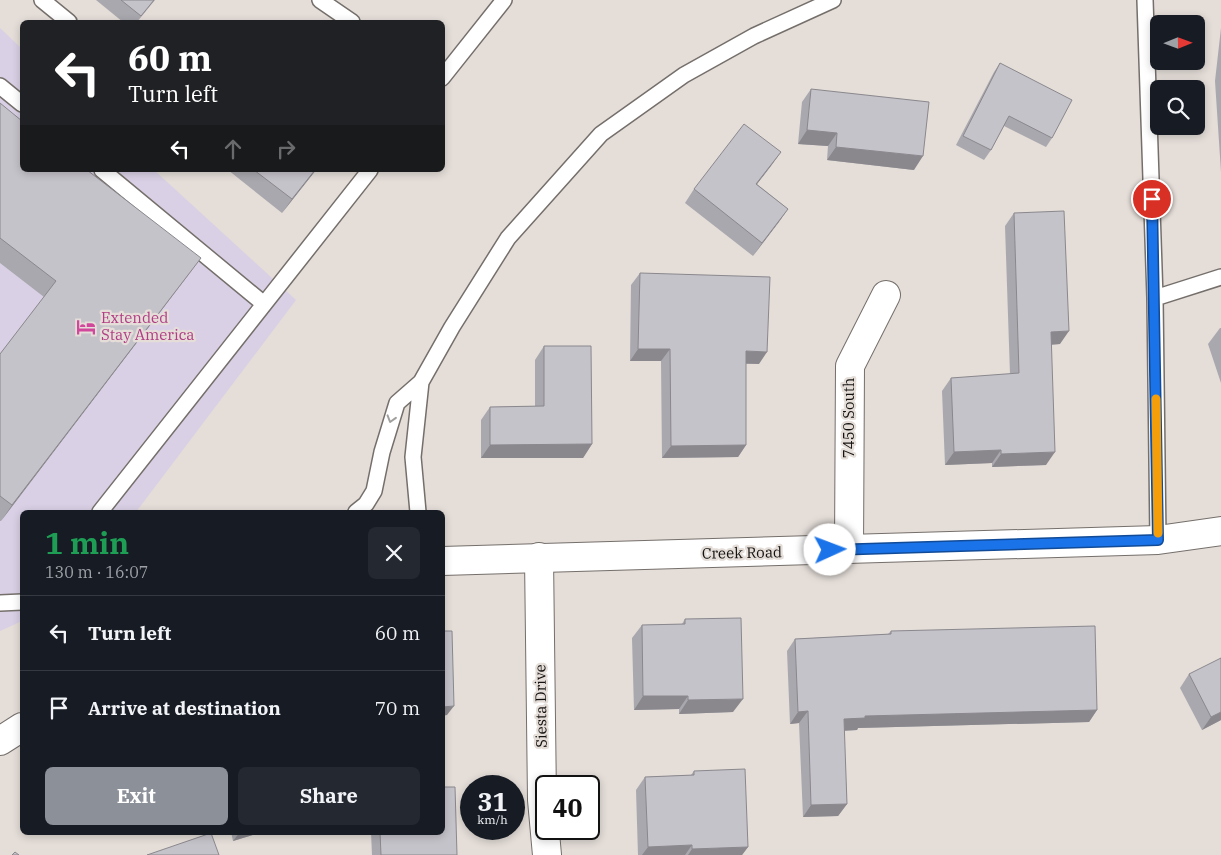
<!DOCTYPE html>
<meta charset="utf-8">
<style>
body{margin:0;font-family:"IBM Plex Serif",serif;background:#242831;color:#f1f3f6;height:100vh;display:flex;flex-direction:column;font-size:19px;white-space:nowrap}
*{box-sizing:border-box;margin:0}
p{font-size:16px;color:#9ea1a6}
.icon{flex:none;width:28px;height:28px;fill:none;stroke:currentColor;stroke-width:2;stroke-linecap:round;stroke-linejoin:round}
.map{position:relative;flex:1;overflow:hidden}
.panel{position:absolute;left:20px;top:510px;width:425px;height:325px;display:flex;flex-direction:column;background:#171b24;border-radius:8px;box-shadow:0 2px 8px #0003}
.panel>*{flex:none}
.hud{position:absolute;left:20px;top:20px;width:425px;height:152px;border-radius:8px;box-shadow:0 2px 8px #0003;background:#202124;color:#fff;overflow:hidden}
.needle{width:32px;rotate:89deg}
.tools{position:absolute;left:1150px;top:15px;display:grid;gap:10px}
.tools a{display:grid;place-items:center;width:55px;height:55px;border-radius:8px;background:#171b24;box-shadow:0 2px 8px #0003;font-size:25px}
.speed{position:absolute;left:460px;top:775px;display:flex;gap:10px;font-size:25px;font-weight:700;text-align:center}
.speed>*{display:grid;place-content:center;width:65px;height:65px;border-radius:50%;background:#171b24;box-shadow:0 2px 8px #0003;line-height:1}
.speed small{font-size:12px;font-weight:400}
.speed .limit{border:2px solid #111;border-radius:8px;background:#fff;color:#111}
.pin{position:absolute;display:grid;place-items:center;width:42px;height:42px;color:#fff;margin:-21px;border:2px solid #fff;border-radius:50%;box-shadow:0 1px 5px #0007}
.me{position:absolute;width:55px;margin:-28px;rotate:88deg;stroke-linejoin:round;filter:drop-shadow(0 0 4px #0008)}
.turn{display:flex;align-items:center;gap:18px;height:105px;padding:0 25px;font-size:22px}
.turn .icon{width:65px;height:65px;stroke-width:2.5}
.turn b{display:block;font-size:35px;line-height:42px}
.lanes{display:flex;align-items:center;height:48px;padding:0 25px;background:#0003;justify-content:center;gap:25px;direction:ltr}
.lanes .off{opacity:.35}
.round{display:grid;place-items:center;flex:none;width:52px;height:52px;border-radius:8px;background:#242831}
.summary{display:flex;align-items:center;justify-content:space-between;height:85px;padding:0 25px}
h1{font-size:30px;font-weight:800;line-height:38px;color:#1e9e55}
.action{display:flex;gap:10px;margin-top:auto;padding:10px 25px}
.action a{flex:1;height:58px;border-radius:8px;background:#8c9099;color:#fff;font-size:20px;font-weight:800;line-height:58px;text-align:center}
.action a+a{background:#242831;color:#f1f3f6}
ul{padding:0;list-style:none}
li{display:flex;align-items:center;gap:15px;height:75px;padding:0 25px;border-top:1px solid #363941}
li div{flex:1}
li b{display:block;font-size:19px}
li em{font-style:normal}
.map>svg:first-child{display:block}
.commercial{fill:#d9d0e5}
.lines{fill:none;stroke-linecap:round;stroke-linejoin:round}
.service-casing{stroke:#756f6b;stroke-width:18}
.minor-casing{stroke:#756f6b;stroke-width:30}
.tertiary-casing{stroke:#756f6b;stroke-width:30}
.service{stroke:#fff;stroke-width:15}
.minor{stroke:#fff;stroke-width:28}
.tertiary{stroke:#fff;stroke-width:28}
.wall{fill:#a9a8ae}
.shaded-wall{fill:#8a888d}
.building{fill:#c5c3ca;stroke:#8a888d}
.oneway{stroke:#a1a09f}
.route-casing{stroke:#114b97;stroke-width:12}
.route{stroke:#1a73e8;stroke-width:9}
.slow{stroke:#f59e0b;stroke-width:9}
.labels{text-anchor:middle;stroke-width:4.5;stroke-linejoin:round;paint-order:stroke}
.hotel-label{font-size:15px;fill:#b23c85;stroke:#e4ddd8;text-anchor:start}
.street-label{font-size:15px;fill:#141210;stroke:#e4ddd8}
</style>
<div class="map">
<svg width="1221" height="855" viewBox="0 0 1221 855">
<rect width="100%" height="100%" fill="#e4ddd8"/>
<!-- commercial -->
<path class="commercial" d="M0,28L22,49V170H154L296,300L136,512H22V621L0,631Z"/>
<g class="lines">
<!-- service casing -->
<g class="service-casing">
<path id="service" d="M42,0L69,22
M320,0L352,22
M1145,0L1155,298L1221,277
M442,78L504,0
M0,86L22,104
M102,170L264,304
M1155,298L1158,540
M100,512L370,170
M356,512L366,504L374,491L382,452L397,403L421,382L452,327L508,238L601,134L684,75L754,36L833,0
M418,512L413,457L421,382
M0,603L22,602"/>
</g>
<!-- minor casing -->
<g class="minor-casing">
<path id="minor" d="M849,549L850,366L886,295
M539,557L542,800L547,855"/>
</g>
<!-- tertiary casing -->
<g class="tertiary-casing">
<path id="tertiary" d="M442,561L1158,540L1221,531
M0,741L22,727"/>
</g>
<!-- service -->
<use href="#service" class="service"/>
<!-- minor -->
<use href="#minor" class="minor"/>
<!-- tertiary -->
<use href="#tertiary" class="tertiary"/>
</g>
<!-- wall -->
<path class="wall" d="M96,0H155L137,22H123Z
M1221,28V172L1215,81Z
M1000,63L1052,138L1046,147L1004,126L991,150L984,160L956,145L994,72Z
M811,89L914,170L827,160L828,146L798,144L802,102Z
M0,103L189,274L1,521H0V354L44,297L0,263Z
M781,152L757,184L788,209L753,256L685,203L694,189Z
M228,170H316L282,213Z
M1014,213L1060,344L1051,345L1046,465L992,467V463L945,465L942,391L951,378L1010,374L1005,226Z
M640,273L759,364H746V445L738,457L662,458L661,361H630L631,285Z
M1220,328H1221V383L1208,344Z
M544,346L592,444L583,458H481V420L490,407L535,406V360Z
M685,619L733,712L679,714V709L634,710L632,638L642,625L682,624Z
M891,631L1097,710L1089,722L858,728L857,730L844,731L847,804L838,816L803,817L799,723L790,724L787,651L795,639L888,634Z
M1189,674L1221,720L1202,730L1180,688Z
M694,771L748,847L742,855H638L636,790L645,777L691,775Z
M231,832H263L233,841Z
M371,832H442L457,855H372Z"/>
<!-- shaded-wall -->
<path class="shaded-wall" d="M807,130L837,133L828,146L798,144Z
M836,147L923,156L914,170L827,160Z
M781,152L771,166L747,197L756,184Z
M315,170H316L282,213L292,199Z
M788,209L779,222L753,256L762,243Z
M201,258L189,274L1,521L12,505Z
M1069,331L1060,344L1042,345L1051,332Z
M638,349H670L661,361H630Z
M746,351L767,352L759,364L737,363Z
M592,444L583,458H481L490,445Z
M746,445L738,457L662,458L671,446Z
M1001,450L992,463L945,465L954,452Z
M1055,452L1046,465L992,467L1001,454Z
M643,696H688L679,709L634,710Z
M743,699L733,712L679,714L688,700Z
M454,706L447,715L442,716V707Z
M1097,710L1089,722L858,728L857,730L835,731L844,719L865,716Z
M808,711L799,723L790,724L798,712Z
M1221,712V720L1202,730L1211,717Z
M847,804L838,816L803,817L811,805Z
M240,832H263L233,841Z
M692,845L685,855H642L648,847Z
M748,847L742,855H688L692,849Z"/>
<!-- building -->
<path class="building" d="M121,0H154L141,16Z
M1000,63L1072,100L1052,138L1009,116L991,150L963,136Z
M811,89L929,102L923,156L836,147L837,133L807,130Z
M0,103L22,121V170H87L201,258L12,505L0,496V354L56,281L0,238Z
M744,124L781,152L756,184L788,209L762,243L694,189Z
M254,170H315L292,199Z
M1064,211L1069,331L1051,332L1055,452L1001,454V450L954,452L951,378L1019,373L1014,213Z
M640,273L770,277L767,352L746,351V445L671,446L670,349H638Z
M544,346H591L592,444L490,445V407L544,406Z
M741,618L743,699L688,700V696H643L642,625L685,624V619Z
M1095,626L1097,710L865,716V718L844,719L847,804L811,805L808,711L798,712L795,639L891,634V631Z
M442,631H452L454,706L442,707Z
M1221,658V712L1211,717L1189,674Z
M745,769L748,847L692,849V845L648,847L645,777L694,775V771Z
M442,787H455L457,855H381L380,832H442Z
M211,833L219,855H147Z
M15,852L19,855H12Z"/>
<!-- one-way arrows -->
<defs><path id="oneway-chevron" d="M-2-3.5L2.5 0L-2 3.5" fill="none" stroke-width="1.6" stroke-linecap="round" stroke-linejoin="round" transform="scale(1.25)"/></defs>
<use class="oneway" href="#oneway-chevron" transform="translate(391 419) rotate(107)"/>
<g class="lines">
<!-- route casing -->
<g class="route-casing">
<path id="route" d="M830,550L1158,540L1152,199"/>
</g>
<!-- route -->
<use href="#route" class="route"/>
<!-- slow -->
<path class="slow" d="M1156,399L1158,533"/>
</g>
<!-- icons -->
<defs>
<g id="hotel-bare" transform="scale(1.5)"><path d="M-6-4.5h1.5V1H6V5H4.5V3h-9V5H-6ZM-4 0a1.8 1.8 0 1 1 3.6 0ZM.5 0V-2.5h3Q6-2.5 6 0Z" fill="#d1479c" stroke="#e4ddd8" stroke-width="2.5" paint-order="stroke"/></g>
</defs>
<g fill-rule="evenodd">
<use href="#hotel-bare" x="86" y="327"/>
</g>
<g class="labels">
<!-- hotel labels -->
<g class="hotel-label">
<text x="101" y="323">Extended<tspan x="101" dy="17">Stay America</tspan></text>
</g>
<!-- street labels -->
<g class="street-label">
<text transform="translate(849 418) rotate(-90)" y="5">7450 South</text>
<text transform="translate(742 553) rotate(-1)" y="5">Creek Road</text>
<text transform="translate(541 706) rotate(-91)" y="5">Siesta Drive</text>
</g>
</g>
</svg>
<div class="tools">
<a><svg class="needle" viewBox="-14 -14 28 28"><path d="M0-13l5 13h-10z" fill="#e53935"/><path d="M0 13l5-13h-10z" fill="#9ea1a6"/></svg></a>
<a><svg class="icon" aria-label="search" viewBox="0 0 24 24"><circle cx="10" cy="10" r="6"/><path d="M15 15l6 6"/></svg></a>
</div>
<div class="speed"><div>31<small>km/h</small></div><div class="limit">40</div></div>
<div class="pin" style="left:1152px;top:199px;background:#d93025"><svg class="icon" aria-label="arrive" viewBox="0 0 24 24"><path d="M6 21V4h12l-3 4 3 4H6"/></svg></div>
<svg class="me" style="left:830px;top:550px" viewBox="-20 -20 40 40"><circle r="19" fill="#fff"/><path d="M0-13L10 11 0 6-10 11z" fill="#1a73e8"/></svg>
<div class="hud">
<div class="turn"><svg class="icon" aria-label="left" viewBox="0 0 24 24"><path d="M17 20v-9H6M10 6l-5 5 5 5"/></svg><div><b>60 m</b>Turn left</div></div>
<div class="lanes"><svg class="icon" aria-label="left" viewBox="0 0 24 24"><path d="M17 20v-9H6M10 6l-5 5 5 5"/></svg><svg class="icon off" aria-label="ahead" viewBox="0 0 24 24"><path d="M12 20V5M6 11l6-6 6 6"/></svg><svg class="icon off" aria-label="right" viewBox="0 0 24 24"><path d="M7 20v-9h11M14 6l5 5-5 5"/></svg></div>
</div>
<section class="panel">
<div class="summary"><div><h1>1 min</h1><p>130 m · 16:07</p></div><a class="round"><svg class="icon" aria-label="close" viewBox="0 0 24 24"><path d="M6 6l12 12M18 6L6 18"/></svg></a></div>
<ul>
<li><svg class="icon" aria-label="left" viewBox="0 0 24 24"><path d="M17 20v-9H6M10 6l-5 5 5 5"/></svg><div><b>Turn left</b></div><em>60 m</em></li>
<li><svg class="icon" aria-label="arrive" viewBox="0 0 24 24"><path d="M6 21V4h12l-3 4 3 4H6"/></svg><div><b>Arrive at destination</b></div><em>70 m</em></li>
</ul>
<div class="action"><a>Exit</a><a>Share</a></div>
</section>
</div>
